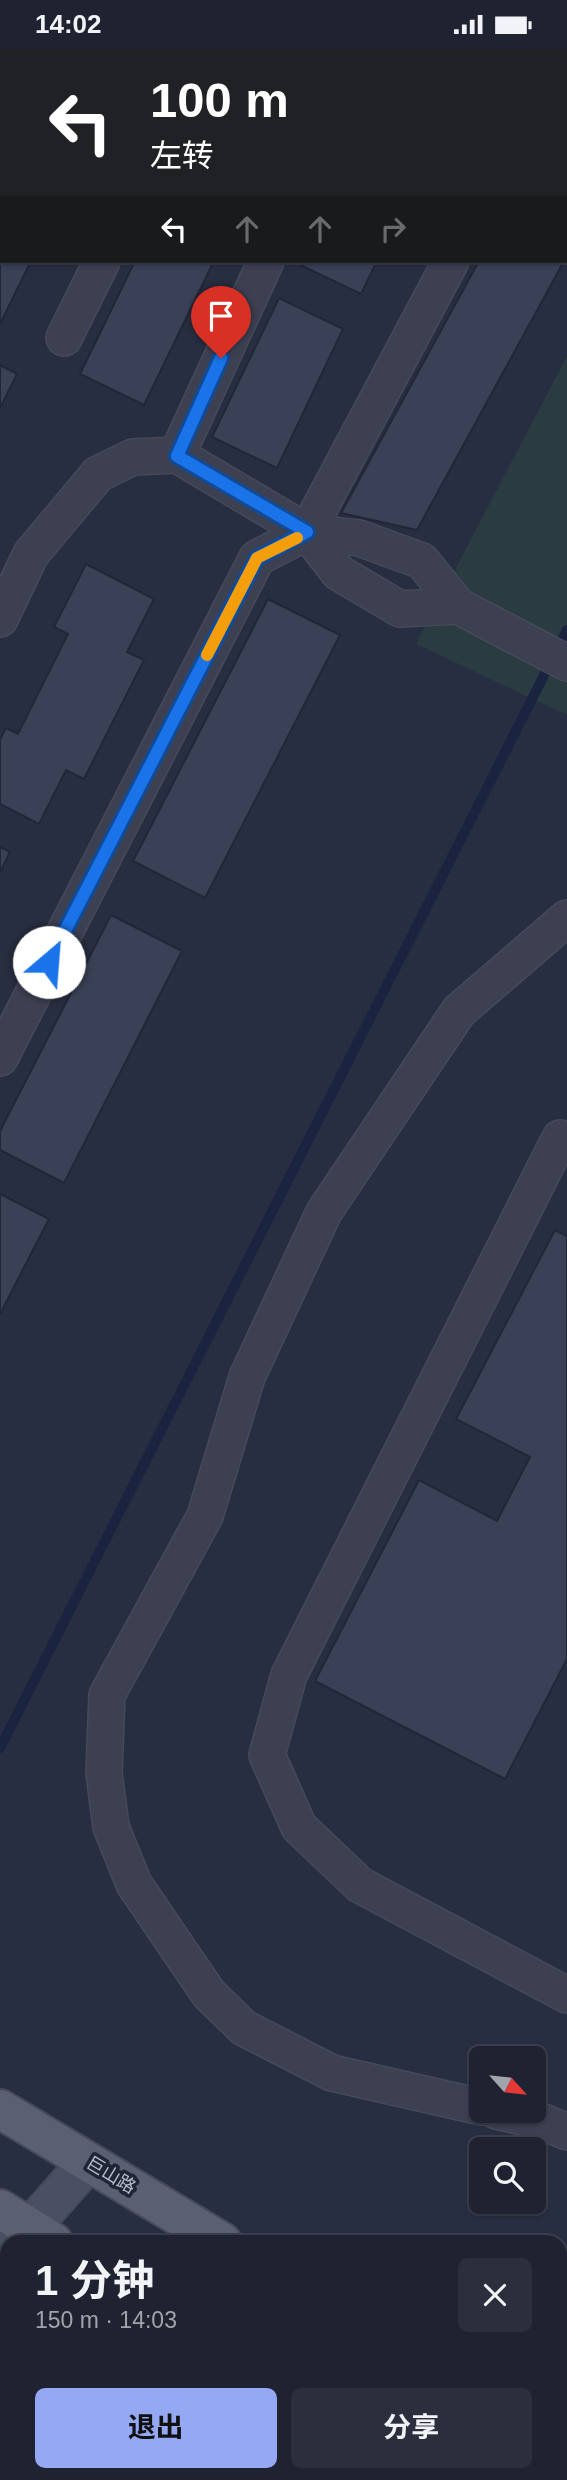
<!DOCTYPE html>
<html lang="zh">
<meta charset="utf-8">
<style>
body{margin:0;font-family:Helvetica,"Noto Sans SC",sans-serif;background:#2b2f3d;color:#f1f3f6;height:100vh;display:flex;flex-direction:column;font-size:26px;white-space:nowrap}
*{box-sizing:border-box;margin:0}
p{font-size:23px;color:#a1a4ab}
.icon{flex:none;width:38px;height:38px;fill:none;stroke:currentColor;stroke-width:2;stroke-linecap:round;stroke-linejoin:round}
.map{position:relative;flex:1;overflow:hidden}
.side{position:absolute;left:0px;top:2186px;width:567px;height:247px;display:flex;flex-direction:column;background:#1e2231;border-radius:21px 21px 0 0;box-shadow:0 2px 5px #0004,0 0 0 2px #3c3f4d}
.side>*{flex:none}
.banner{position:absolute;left:0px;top:0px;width:567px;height:214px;box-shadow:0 2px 5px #0004,0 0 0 2px #3c3f4d;background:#202124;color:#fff;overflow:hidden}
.needle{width:46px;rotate:117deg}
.fabs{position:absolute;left:469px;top:1997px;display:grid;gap:14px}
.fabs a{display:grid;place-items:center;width:77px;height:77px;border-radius:10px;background:#1e2231;box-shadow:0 2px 5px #0004,0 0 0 2px #3c3f4d;font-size:35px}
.pin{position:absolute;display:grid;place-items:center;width:60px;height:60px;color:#fff;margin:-72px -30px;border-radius:50% 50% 50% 0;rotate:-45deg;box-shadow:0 0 7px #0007}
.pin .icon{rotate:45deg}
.me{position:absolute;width:77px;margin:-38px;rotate:27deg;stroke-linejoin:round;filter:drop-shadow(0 0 5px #0008)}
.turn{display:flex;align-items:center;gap:24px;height:147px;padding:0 35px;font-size:32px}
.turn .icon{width:91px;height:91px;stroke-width:2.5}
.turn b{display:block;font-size:49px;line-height:60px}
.lanes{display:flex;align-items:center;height:66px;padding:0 35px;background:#0003;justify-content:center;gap:35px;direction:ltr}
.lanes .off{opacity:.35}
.round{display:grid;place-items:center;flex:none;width:74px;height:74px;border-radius:10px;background:#2b2f3d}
.summary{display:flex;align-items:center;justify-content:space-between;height:119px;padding:0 35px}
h1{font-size:42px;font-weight:700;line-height:52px}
.action{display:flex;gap:14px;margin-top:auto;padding:14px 35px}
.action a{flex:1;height:80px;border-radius:10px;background:#94a8f4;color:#111;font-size:28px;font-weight:700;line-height:80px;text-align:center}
.action a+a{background:#2b2f3d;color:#f1f3f6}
.status{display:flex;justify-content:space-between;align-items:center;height:49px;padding:0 35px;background:#1e2231;direction:ltr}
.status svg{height:19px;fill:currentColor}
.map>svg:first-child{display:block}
.green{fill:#2a3b42}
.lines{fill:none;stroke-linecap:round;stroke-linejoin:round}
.stream{stroke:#1a233f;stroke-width:10}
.building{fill:#3a4157;stroke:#222738;stroke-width:2}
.street-casing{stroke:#45495a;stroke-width:38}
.secondary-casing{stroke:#45495a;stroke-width:42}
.primary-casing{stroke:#45495a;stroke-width:42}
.street{stroke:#3c4051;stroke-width:35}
.secondary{stroke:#4a4f64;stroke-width:38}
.primary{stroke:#5a5f71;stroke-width:38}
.route-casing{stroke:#114b97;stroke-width:18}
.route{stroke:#1a73e8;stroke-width:12}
.slow{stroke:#f59e0b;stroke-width:12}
.labels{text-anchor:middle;stroke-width:7;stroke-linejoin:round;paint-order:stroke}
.street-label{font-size:18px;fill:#b9bccb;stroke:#202536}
</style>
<div class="status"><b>14:02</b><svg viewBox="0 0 49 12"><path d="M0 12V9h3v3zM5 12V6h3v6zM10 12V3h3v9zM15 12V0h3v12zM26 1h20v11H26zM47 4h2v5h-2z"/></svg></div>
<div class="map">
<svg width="567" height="2431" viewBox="0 0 567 2431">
<rect width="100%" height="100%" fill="#282e41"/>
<!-- green -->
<path class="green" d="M567,307V666L416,595Z
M0,2265L7,2269V2426H262L271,2431H0Z"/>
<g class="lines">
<!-- stream -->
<path class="stream" d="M0,1699L567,581"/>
</g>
<!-- building -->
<path class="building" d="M237,0H323L236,2Z
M393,0H462L465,2H392Z
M567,45V159L565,158Z
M0,110L2,212H31L0,275Z
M135,212H202L212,216L144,356L80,325Z
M292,212H377L361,245Z
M479,212H564L417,481L341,464Z
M279,249L343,280L277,419L212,388Z
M0,316L17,325L0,359Z
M86,515L154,550L127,603L144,611L84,730L66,721L39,775L0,755V690L6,679L18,685L68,585L54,578Z
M268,550L340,586L205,849L133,812Z
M0,798L10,803L0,823Z
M111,866L182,902L64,1134L0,1101V1082Z
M0,1145L49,1170L0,1265Z
M555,1181L567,1187V1610L505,1730L315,1632L419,1431L497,1472L530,1408L456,1370Z"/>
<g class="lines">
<!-- street casing -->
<g class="street-casing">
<path id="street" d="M209,2L210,0
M562,2L563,0
M0,54L2,55
M64,289L102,212
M177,406L266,212
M307,483L451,212
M458,557L567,614
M0,570L31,505L98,425L133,408L177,406L307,483L339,524L400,560L458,557L422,512L359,489L307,483L257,509L0,1009
M560,1089L289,1626L267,1706L299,1778L360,1836L567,1946
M481,2058L332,2024L244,1979L209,1945L134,1835L111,1778L104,1724L107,1646L205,1467L247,1328L324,1163L459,962L567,869
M496,2062L541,2072L567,2083
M560,2226L567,2224
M0,2430L7,2417
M403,2431L406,2426"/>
</g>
<!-- secondary casing -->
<g class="secondary-casing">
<path id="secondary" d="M0,2192L30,2179L88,2113"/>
</g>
<!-- primary casing -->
<g class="primary-casing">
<path id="primary" d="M0,2060L222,2193
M0,2160L53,2193
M560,2398L567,2402
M433,2426L442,2431"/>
</g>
<!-- street -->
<use href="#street" class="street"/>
<!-- secondary -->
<use href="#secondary" class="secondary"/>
<!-- primary -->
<use href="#primary" class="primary"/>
</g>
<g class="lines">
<!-- route casing -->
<g class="route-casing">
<path id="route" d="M49,913L257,509L307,483L177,407L221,309"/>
</g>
<!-- route -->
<use href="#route" class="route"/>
<!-- slow -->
<path class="slow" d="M207,606L257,509L297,489"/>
</g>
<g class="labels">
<!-- street labels -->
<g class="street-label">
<text transform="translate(111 2126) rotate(31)" y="6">巨山路</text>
</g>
</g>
</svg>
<div class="fabs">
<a><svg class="needle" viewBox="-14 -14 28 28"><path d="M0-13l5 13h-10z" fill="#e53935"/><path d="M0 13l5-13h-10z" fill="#a1a4ab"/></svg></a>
<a><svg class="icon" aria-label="search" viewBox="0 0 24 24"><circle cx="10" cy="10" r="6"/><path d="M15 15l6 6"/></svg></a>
</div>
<div class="pin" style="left:221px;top:309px;background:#d93025"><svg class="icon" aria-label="arrive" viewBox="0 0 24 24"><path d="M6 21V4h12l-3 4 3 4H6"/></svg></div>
<svg class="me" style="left:49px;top:913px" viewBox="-20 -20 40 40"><circle r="19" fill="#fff"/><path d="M0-13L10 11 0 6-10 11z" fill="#1a73e8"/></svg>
<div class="banner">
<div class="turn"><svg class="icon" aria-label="left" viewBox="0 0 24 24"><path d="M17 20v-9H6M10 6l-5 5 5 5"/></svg><div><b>100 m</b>左转</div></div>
<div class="lanes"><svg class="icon" aria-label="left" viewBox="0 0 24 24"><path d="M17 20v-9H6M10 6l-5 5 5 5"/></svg><svg class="icon off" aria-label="ahead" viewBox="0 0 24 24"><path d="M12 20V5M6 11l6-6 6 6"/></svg><svg class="icon off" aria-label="ahead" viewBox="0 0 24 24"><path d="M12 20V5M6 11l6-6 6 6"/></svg><svg class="icon off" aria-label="right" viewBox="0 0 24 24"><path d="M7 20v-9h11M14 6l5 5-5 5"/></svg></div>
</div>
<section class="side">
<div class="summary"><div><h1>1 分钟</h1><p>150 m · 14:03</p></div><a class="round"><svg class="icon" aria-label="close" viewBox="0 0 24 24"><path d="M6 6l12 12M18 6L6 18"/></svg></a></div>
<div class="action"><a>退出</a><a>分享</a></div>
</section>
</div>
